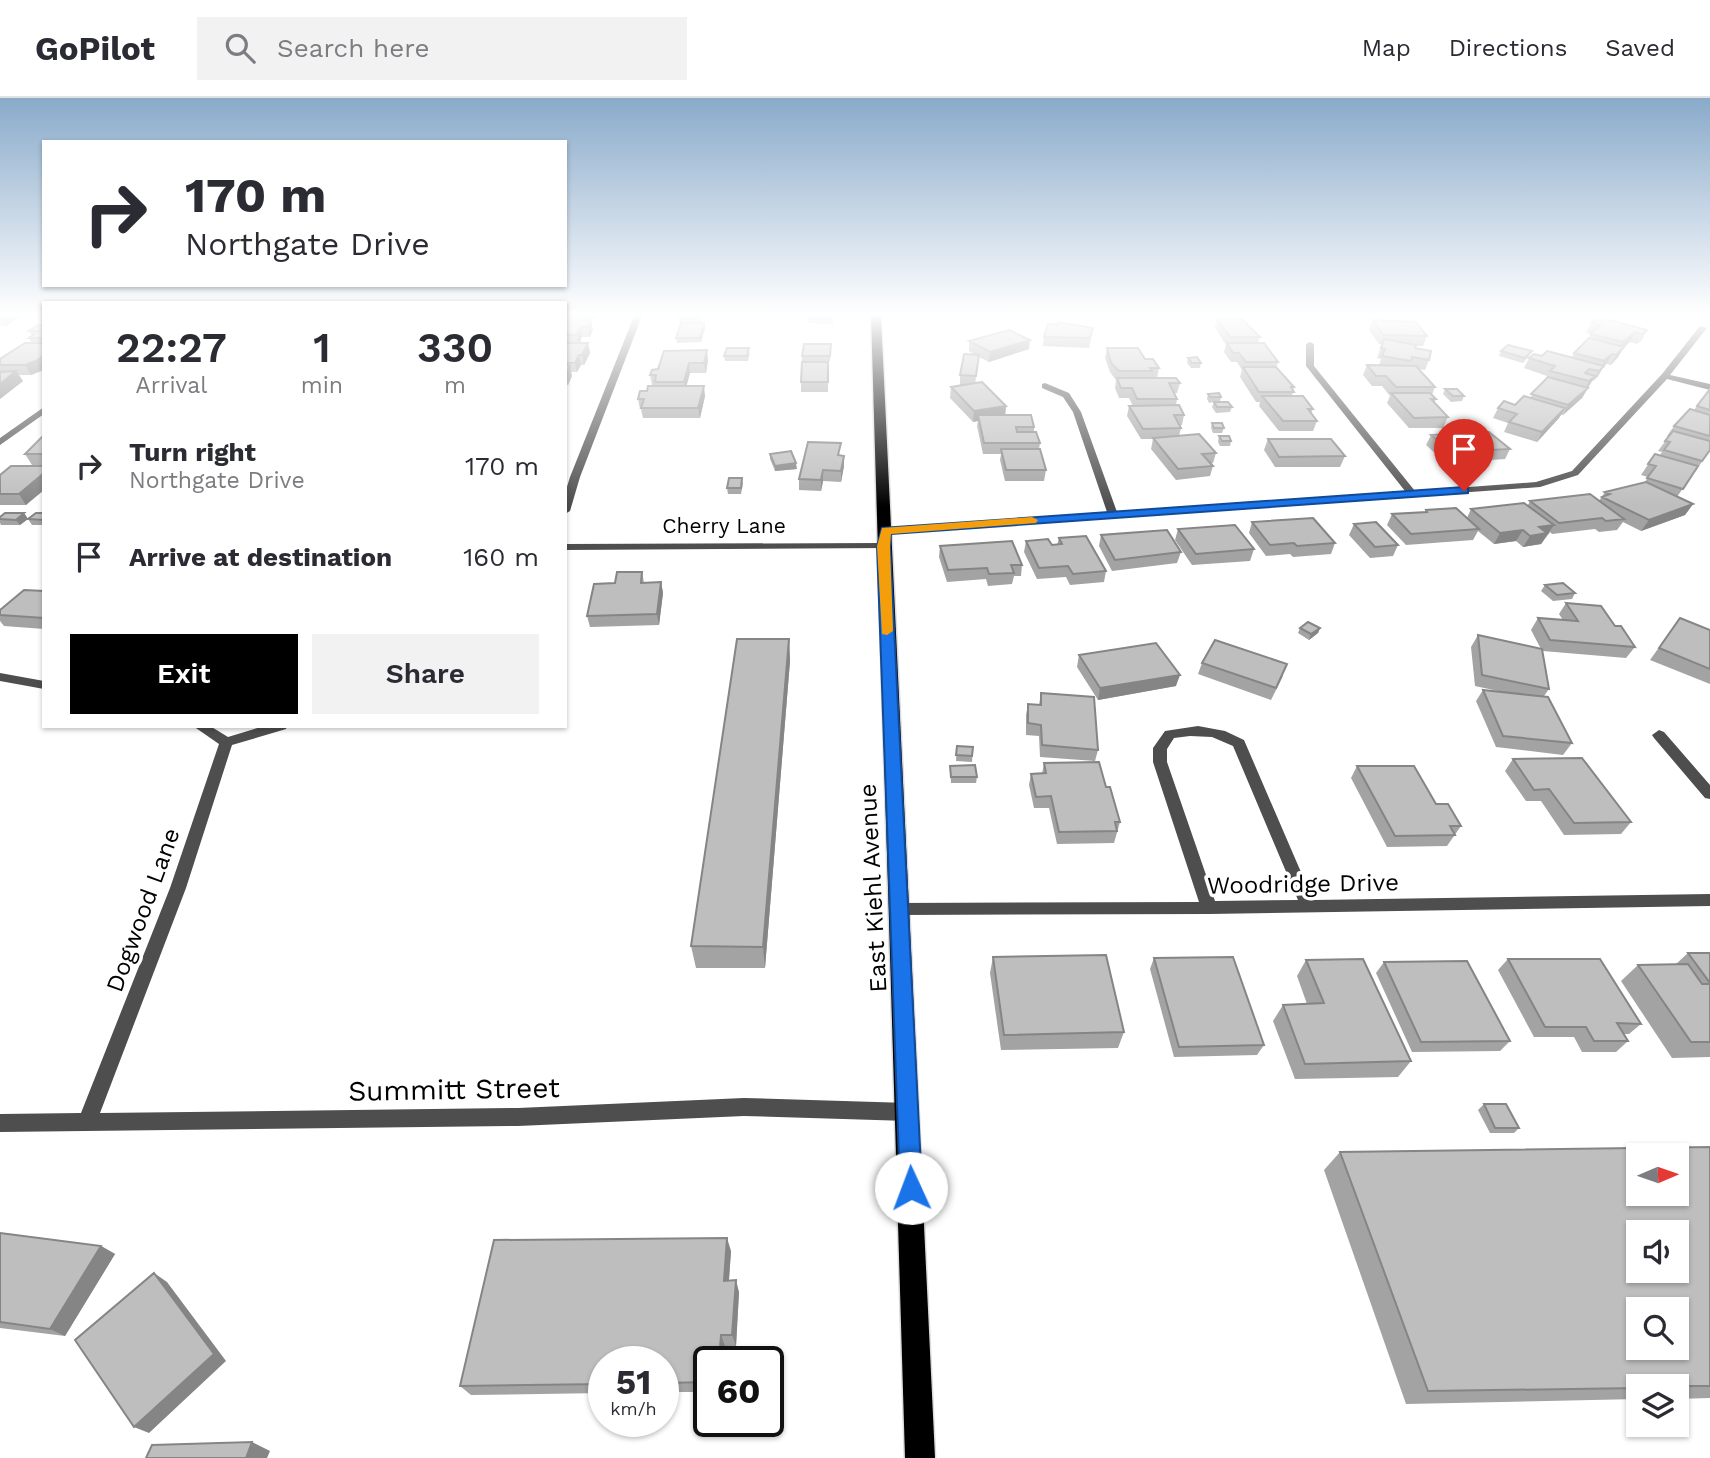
<!DOCTYPE html>
<style>
body{margin:0;font-family:"Work Sans",sans-serif;background:#f2f2f3;color:#2b2b33;height:100vh;display:flex;flex-direction:column;font-size:26px;white-space:nowrap}
*{box-sizing:border-box;margin:0}
p{font-size:23px;color:#7c7c81}
.icon{flex:none;width:38px;height:38px;fill:none;stroke:currentColor;stroke-width:2;stroke-linecap:round;stroke-linejoin:round}
.map{position:relative;flex:1;overflow:hidden}
.panel{position:absolute;left:42px;top:203px;width:525px;height:427px;display:flex;flex-direction:column;background:#fff;border-radius:0px;box-shadow:0 2px 5px #0004}
.panel>*{flex:none}
.banner{position:absolute;left:42px;top:42px;width:525px;height:147px;border-radius:0px;box-shadow:0 2px 5px #0004;background:#fff;color:#2b2b33;overflow:hidden}
.needle{width:46px;rotate:88deg}
.controls{position:absolute;left:1626px;top:1045px;display:grid;gap:14px}
.controls a{display:grid;place-items:center;width:63px;height:63px;border-radius:0px;background:#fff;box-shadow:0 2px 5px #0004;font-size:35px}
.speed{position:absolute;left:588px;top:1248px;display:flex;gap:14px;font-size:35px;font-weight:700;text-align:center}
.speed>*{display:grid;place-content:center;width:91px;height:91px;border-radius:50%;background:#fff;box-shadow:0 2px 5px #0004;line-height:1}
.speed small{font-size:18px;font-weight:400}
.speed .limit{border:4px solid #111;border-radius:10px;background:#fff;color:#111}
.pin{position:absolute;display:grid;place-items:center;width:60px;height:60px;color:#fff;margin:-72px -30px;border-radius:50% 50% 50% 0;rotate:-45deg;box-shadow:0 0 7px #0007}
.pin .icon{rotate:45deg}
.me{position:absolute;width:77px;margin:-38px;rotate:358deg;stroke-linejoin:round;filter:drop-shadow(0 0 5px #0008)}
.turn{display:flex;align-items:center;gap:24px;height:147px;padding:0 28px;font-size:32px}
.turn .icon{width:91px;height:91px;stroke-width:2.5}
.turn b{display:block;font-size:49px;line-height:60px}
.eta{display:flex;justify-content:space-evenly;align-items:center;height:119px;text-align:center}
.eta b{font-size:42px;font-weight:600;line-height:49px}
.action{display:flex;gap:14px;margin-top:auto;padding:14px 28px}
.action a{flex:1;height:80px;border-radius:0px;background:#000;color:#fff;font-size:28px;font-weight:600;line-height:80px;text-align:center}
.action a+a{background:#f2f2f3;color:#2b2b33}
ul{padding:0;list-style:none}
li{display:flex;align-items:center;gap:21px;height:91px;padding:0 28px}
li div{flex:1}
li b{display:block;font-size:26px}
li em{font-style:normal}
header{display:flex;align-items:center;gap:42px;box-sizing:border-box;height:98px;padding:0 35px;background:#fff;border-bottom:2px solid #e1e1e2}
header strong{font-size:33px}
nav{display:flex;gap:38px;margin-inline-start:auto;font-size:24px}
.search{width:490px;height:63px;background:#f2f2f3;display:flex;align-items:center;gap:18px;box-sizing:border-box;padding:0 24px;border-radius:0px;color:#7c7c81;font-size:26px}
.map>svg:first-child{display:block}
.lines{fill:none;stroke-linecap:round;stroke-linejoin:round}
.primary-casing{stroke:#dbdbdb;stroke-width:3}
.street{fill:#4e4e4e;fill-rule:evenodd}
.primary{fill:#000;fill-rule:evenodd}
.wall{fill:#a3a3a3}
.shaded-wall{fill:#858585}
.building{fill:#bebebe;stroke:#858585;stroke-width:2;fill-rule:evenodd}
.route{fill:#1a73e8;stroke:#114b97;stroke-width:2}
.slow{fill:#f59e0b}
.labels{text-anchor:middle;stroke-width:7;stroke-linejoin:round;paint-order:stroke}
.far-street-label{font-size:21px;fill:#000;stroke:#fff}
.street-label{font-size:24px;fill:#000;stroke:#fff}
.near-street-label{font-size:28px;fill:#000;stroke:#fff}
</style>
<header>
<strong>GoPilot</strong>
<div class="search"><svg class="icon" aria-label="search" viewBox="0 0 24 24"><circle cx="10" cy="10" r="6"/><path d="M15 15l6 6"/></svg>Search here</div>
<nav><a>Map</a><a>Directions</a><a>Saved</a></nav>
</header>
<div class="map">
<svg width="1710" height="1360" viewBox="0 0 1710 1360">
<rect width="100%" height="100%" fill="#fff"/>
<g class="lines">
<!-- primary casing -->
<g class="primary-casing">
<path id="primary" d="M871,218H881L935,1360H905Z"/>
</g>
<!-- street -->
<path class="street" d="M634,218H642L580,379L570,413L565,416V395L570,379Z
M1700,228L1707,230L1670,277L1710,286V292L1667,281L1578,377L1540,389L886,436L881,433L886,430L1107,414L1073,314L1063,299L1042,290V286L1045,285L1069,295L1081,314L1117,414L1405,393L1306,268V246L1310,244L1314,246V268L1415,393L1536,384L1572,373L1662,276Z
M44,309V316L0,347V340Z
M883,445L887,446V450L565,452V446Z
M0,575L44,583V591L0,583Z
M193,628H210L228,639L264,628H287L286,631L232,647L186,790L100,1015L518,1010L744,1000L908,1005L915,1008L917,1014L915,1020L908,1023L744,1018L518,1028L0,1034V1016L81,1015L170,790L219,646Z
M1198,628L1225,633L1244,642L1313,802L1710,796V808L1209,816L897,817L891,816L889,811L891,806L897,805L1199,804L1153,664V650L1165,633ZM1190,638L1212,639L1233,648L1298,802L1215,803L1167,664V651L1174,640Z
M1659,632L1664,634L1710,687V701L1705,700L1654,640L1652,637Z"/>
<!-- primary -->
<use href="#primary" class="primary"/>
</g>
<!-- wall -->
<path class="wall" d="M0,218L6,228H0Z
M565,218H597L595,221H589L591,222L593,232L590,239H582L580,245H588L590,255L584,267H581L577,274H571L572,278L568,287H565Z
M678,218H703L701,224H679Z
M807,218H833V226L808,225Z
M1217,221L1260,239L1258,245L1278,264L1276,270L1294,289L1292,298L1313,311L1311,315L1317,323L1313,333H1279L1259,308L1260,304H1256L1240,279L1242,272L1237,264H1231L1224,254L1226,247L1215,230Z
M1373,222L1427,238L1423,248H1416L1415,250L1429,262L1425,272L1418,271L1435,289L1432,297L1436,301L1434,305L1448,319L1443,330H1409L1387,305L1390,298L1382,288H1372L1363,277L1367,267H1379L1381,261L1377,260L1382,246H1379L1369,232Z
M704,225L705,230L701,244L677,245L676,240Z
M1591,225L1647,232L1642,242L1637,246L1630,244L1624,249L1618,259L1611,267L1606,266L1604,268L1598,278L1593,283H1592L1582,300L1563,317H1561L1559,320L1537,344L1504,334L1508,325L1493,320L1498,310L1515,307L1530,300L1547,278L1524,270L1529,260L1542,258L1572,259L1574,255L1587,242L1591,236L1586,235Z
M44,227V271L31,277H19L23,283L0,301V261L32,245L29,240L32,237L29,233Z
M1093,230L1089,250L1043,248L1044,239Z
M969,243L1029,251L989,264L979,259L975,286L1006,308L1005,317L1034,329V334L1040,345L1039,351L1046,372L1044,383H1005L1000,362L1001,356H983L977,328L978,323L973,324L950,300L951,289L965,287H960V277L975,257L969,253Z
M831,246L830,263H802V258Z
M1107,250L1145,261L1159,270L1157,280L1180,285L1177,295H1174L1177,301L1176,307L1184,317L1182,327H1180L1181,330L1179,338L1216,355L1213,365H1211L1213,368L1210,378L1176,382L1151,351L1153,341H1141L1127,318L1129,308H1133L1129,300H1119L1115,290L1116,282L1110,274L1105,260Z
M664,253L708,262L706,275H690L686,288L705,298L700,320H643L641,311H640L638,301L655,288V287H652L650,277L658,271Z
M1501,253L1529,258L1523,265L1499,258Z
M750,255L748,263H725L724,258Z
M1188,260L1201,265L1200,270H1191L1187,265Z
M828,264V294H801V284Z
M1445,291L1464,298L1462,303L1451,304L1443,296Z
M1710,291V352L1695,374H1694L1677,399L1693,406L1685,417L1641,433L1623,424L1617,432L1599,434L1595,431L1552,436L1550,434L1541,446L1523,449L1516,443L1494,446L1478,433L1473,442L1406,447L1387,427L1392,416L1425,414L1426,412L1467,420L1471,411L1528,407L1530,403H1599L1605,394L1645,384L1648,379L1641,377L1655,356L1660,357L1662,354L1658,353L1669,338H1667L1674,328L1694,312Z
M1208,296L1221,299L1220,304L1232,309L1230,314L1216,315L1212,309L1214,304L1209,305L1207,301Z
M1212,325L1224,330L1222,335H1213L1211,330Z
M1456,331L1481,334L1510,351L1505,361L1446,365L1426,347L1431,337L1454,335Z
M44,337V367H32L25,356Z
M1219,338L1231,343L1230,348H1220L1218,344Z
M1268,341L1345,358L1340,369H1275L1264,352Z
M770,356L797,371L775,373L770,361Z
M841,357L844,368L841,384L823,383L821,393L799,392V381Z
M44,368L26,407H0V377Z
M742,380L743,386L741,396H728L727,390Z
M24,415L28,421L20,427H1L0,425V419Z
M44,415V427H32L28,421Z
M1252,424L1335,445L1331,456L1293,459L1290,456L1266,458L1249,435Z
M1354,426L1398,447L1393,458L1370,460L1349,437Z
M1178,431L1254,451L1250,463L1192,467L1175,442Z
M1101,437L1181,454L1177,465L1112,473L1099,448Z
M1059,440L1106,473L1104,484L1070,487L1066,479L1037,481L1024,454L1026,443L1052,447H1057Z
M940,448L1022,467L1021,478H1014L1012,486L988,488L986,481L947,484L939,459Z
M642,474L644,485L661,484L663,495L659,527L590,529L587,518L615,485Z
M1545,487L1575,495L1572,501L1553,503L1541,493Z
M44,493V531L4,528L0,523V512Z
M1566,505L1615,528L1635,549L1626,560L1543,553L1542,551L1549,591L1544,598L1572,645L1563,657L1496,649L1476,603L1483,592L1498,593L1475,588L1471,549L1478,537L1541,551L1531,532L1538,520L1563,522L1559,516Z
M1680,520L1710,532V586L1650,562Z
M1300,530H1320L1318,535L1309,542L1298,535Z
M789,541L790,563L765,870H696L691,848Z
M1079,557L1176,588L1098,602L1077,569Z
M1202,565L1283,578L1271,602L1198,576Z
M1041,595L1098,652L1095,663L1040,659L1039,638L1026,637V617L1028,606L1039,607Z
M957,648L973,649L972,664L956,663Z
M1513,661L1631,724L1621,736L1564,737L1541,703H1526L1505,673Z
M1044,665L1106,689L1120,724L1114,745L1057,746L1049,710H1034L1029,687L1031,676H1042Z
M950,668L977,679L976,685H951Z
M1357,668L1436,706L1461,728L1447,748L1387,749L1351,680Z
M1688,855H1710V959L1672,960L1621,883L1638,867L1676,866Z
M993,859L1124,934L1118,950L1001,952L990,875Z
M1154,860L1264,947L1257,957L1174,959L1150,871Z
M1508,861L1641,926L1629,936H1624L1628,943L1616,954H1582L1574,939H1534L1498,872Z
M1306,862L1411,963L1398,979L1295,981L1273,923L1283,907L1307,906L1297,878Z
M1384,864L1510,943L1500,953L1412,954L1376,875Z
M1484,1006L1519,1030L1514,1035H1490L1478,1012Z
M1710,1049V1300L1676,1301V1288H1638V1301L1406,1306L1324,1072L1340,1054Z
M0,1135L101,1148L115,1156L65,1238L0,1230Z
M731,1153L729,1182L739,1194L736,1248H725L724,1264H709V1294H663V1264H604V1295L471,1297L460,1288Z"/>
<!-- shaded-wall -->
<path class="shaded-wall" d="M2,218H22L6,228L0,219Z
M588,218L590,226L591,222L593,232L590,239L586,222Z
M704,225L705,230L701,244L700,240Z
M581,229L582,239L579,247L577,237Z
M1635,234L1630,244L1618,254L1623,244Z
M1030,242L1029,251L989,264L990,254Z
M588,245L590,255L584,267L582,257Z
M1624,249L1618,259L1611,267L1616,257Z
M707,252L708,262L706,275L704,265Z
M1612,256L1606,266L1599,273L1604,263Z
M44,257V272L31,277L25,267Z
M579,257L581,267L577,274L575,265Z
M689,265L690,275L685,294L684,284Z
M570,268L572,278L568,287L566,277Z
M1604,268L1598,278L1593,283L1599,273Z
M16,273L23,283L0,301V286Z
M1595,278L1589,288L1584,293L1588,290L1582,300L1563,317L1568,307L1584,293L1589,283Z
M704,288L705,298L700,320L698,310Z
M1006,308L1005,318L978,317V323L973,324L974,313Z
M1565,310L1559,320L1537,344L1542,334Z
M844,358V368L841,384V373Z
M796,365L797,371L775,373V368Z
M823,372V383L821,393V382Z
M44,375V392L26,407L19,396Z
M1693,406L1685,417L1641,433L1649,422Z
M24,415L28,421L20,427L16,422Z
M1554,427L1541,446L1523,449L1530,438L1539,429Z
M1523,432L1516,443L1494,446L1500,435Z
M661,484L663,495L659,527L657,516Z
M1320,530L1318,535L1309,542L1311,536Z
M789,541L790,563L765,870L763,849Z
M1180,577L1176,588L1098,602L1100,590Z
M727,1140L731,1153L728,1194L724,1183Z
M101,1148L115,1156L65,1238L50,1231Z
M154,1175L167,1184L226,1263L149,1335L134,1329Z
M736,1182L739,1194L736,1248L732,1237Z
M721,1237L725,1248L724,1264H719Z
M252,1344L270,1353L267,1360H246Z"/>
<!-- building -->
<path class="building" d="M565,218H588L586,222H591L588,229H581L577,237H565Z
M1217,221H1242L1260,239H1230Z
M1596,221L1603,223L1606,221L1647,232L1643,236L1635,234L1623,244L1591,236L1600,227L1591,225Z
M1373,222L1416,224L1427,238L1383,237Z
M1058,224L1093,230L1090,240L1044,239L1048,226L1057,227Z
M681,225H704L700,240H676Z
M38,227H44V240H29L38,233H29Z
M1009,232L1030,242L990,254L969,243Z
M1589,240L1624,249L1616,257L1612,256L1604,263L1574,255Z
M1384,241L1416,247L1415,250L1431,253L1429,262L1412,259L1411,263L1382,258L1385,251L1381,250Z
M25,245H44V257L38,262L25,267H0V261Z
M565,245H588L582,257H579L575,265H565Z
M1227,245H1264L1278,264H1246L1239,255H1233Z
M804,246H831L830,258H802Z
M1508,247L1532,253L1525,260L1501,253Z
M727,250H749L747,258H724Z
M1107,250H1138L1145,261H1153L1159,270H1150L1152,273H1119L1111,265Z
M707,252L704,265H689L684,284H655L656,277H650L652,272L658,271L664,253Z
M1547,253L1604,268L1599,273L1589,271L1585,275L1595,278L1589,283L1550,273L1555,268L1529,260L1534,256L1542,258Z
M964,256L979,257L976,278L960,277Z
M1197,259L1201,265H1192L1188,260Z
M802,264H828V284H801Z
M1367,267L1416,268L1435,289H1396L1386,278H1376Z
M565,268H570L566,277H565Z
M1243,269H1276L1294,289H1291L1294,294H1259Z
M16,273L0,286V274Z
M1548,279L1588,290L1568,307L1531,296Z
M1117,280H1176L1180,285H1169L1177,301H1137L1132,290H1121Z
M982,284L1006,308L974,313L951,289Z
M648,288H704L698,310H641L644,301H638L640,293H647Z
M1445,291H1457L1464,298H1453Z
M1710,291V312L1697,308Z
M1219,295L1221,299H1210L1208,296Z
M1391,295H1430L1436,301H1431L1448,319L1414,320Z
M1262,298H1303L1313,311H1308L1317,323H1283Z
M1524,298L1565,310L1542,334L1509,324L1517,316L1498,310L1504,303L1515,307Z
M1214,304H1228L1232,309H1217Z
M1179,307L1184,317H1174L1181,330L1143,331L1129,308Z
M1690,311L1710,317V338L1674,328Z
M978,317H1031L1034,329H1016L1017,334H1036L1040,345H984Z
M1212,325H1222L1224,330H1214Z
M1475,329L1481,334H1489L1510,351L1452,354L1431,337L1461,335L1456,331Z
M1673,333L1710,343V352L1702,363L1664,352L1670,344L1665,343Z
M1199,336L1216,355L1202,356L1213,368L1178,371L1153,340Z
M44,337V356H25Z
M1219,338H1229L1231,343H1222Z
M1268,341H1331L1345,358L1279,359Z
M808,344L841,345L838,357L844,358L841,373L823,372L821,382L799,381Z
M1001,351H1040L1046,372H1006Z
M791,353L796,365L775,368L770,356Z
M1655,356L1698,368L1683,391L1647,380L1656,368L1648,366Z
M11,368H44V375L19,396H0V377Z
M729,380H742L741,390H727Z
M1646,384L1693,406L1649,422L1602,399L1610,396L1605,394Z
M1590,396L1624,421L1606,423L1602,420L1559,425L1530,403Z
M1524,405L1554,427L1539,429L1547,435L1530,438L1523,432L1500,435L1471,411Z
M1456,410L1479,431L1411,436L1392,416L1427,414L1426,412Z
M5,415H24L16,422L0,421V419Z
M36,415H44V422L28,421Z
M1313,420L1335,445L1297,448L1294,445L1270,447L1252,424Z
M1376,424L1398,447L1375,449L1354,426Z
M1235,427L1254,451L1196,456L1178,431Z
M1167,432L1181,454L1115,462L1101,437Z
M1086,438L1106,473L1073,476L1068,468L1039,470L1026,443L1048,441L1052,447L1062,446L1059,440Z
M1012,443L1022,467H1011L1014,475L989,476L987,470L948,472L940,448Z
M617,474H642L641,485L661,484L657,516L587,518L594,486L615,485Z
M1563,485L1575,495L1557,497L1545,487Z
M24,492L44,493V520L0,517V512Z
M1566,505L1601,508L1615,528H1621L1635,549L1550,542L1538,520L1578,523Z
M1680,520L1710,532V571L1659,550Z
M1308,524L1320,530L1311,536L1300,530Z
M1478,537L1542,551L1549,591L1482,577Z
M737,541H789L763,849L691,848Z
M1215,542L1287,566L1276,590L1202,565Z
M1156,545L1180,577L1100,590L1079,557Z
M1483,592L1548,599L1572,645L1503,638Z
M1041,595L1094,599L1098,652L1042,647L1041,627L1028,625V606L1041,607Z
M957,648L973,649L972,658L956,657Z
M1582,660L1631,724L1574,725L1549,691L1534,692L1513,661Z
M1099,664L1106,689H1110L1120,724H1115L1117,733L1059,734L1051,698L1036,699L1031,676L1046,675L1044,665Z
M975,667L977,679H951L950,668Z
M1357,668H1414L1436,706H1448L1461,728H1450L1455,737L1395,738Z
M1688,855H1710V885Z
M1106,857L1124,934L1004,937L993,859Z
M1233,859L1264,947L1179,949L1154,860Z
M1363,861L1411,963L1305,966L1283,907L1324,905L1306,862Z
M1508,861H1600L1641,926L1617,925L1628,943H1594L1586,929H1545Z
M1467,863L1510,943L1421,944L1384,864Z
M1688,866L1702,886H1710V944H1691L1638,867Z
M1484,1006H1506L1519,1030H1495Z
M1710,1049V1288H1638V1290L1428,1293L1340,1054ZM1638,1057H1676V1096H1638ZM1638,1134H1676V1172H1638ZM1638,1211H1676V1250H1638Z
M0,1135L101,1148L50,1231L0,1224Z
M727,1140L724,1183L736,1182L732,1237H721L719,1264H709V1284L663,1285V1264H604V1286L460,1288L494,1142Z
M154,1175L214,1256L134,1329L75,1242Z
M252,1344L246,1360H146L152,1347Z"/>
<!-- sky -->
<linearGradient id="sky" x2="0" y2="1"><stop stop-color="#89aaca"/><stop offset="0.53" stop-color="#fff"/><stop offset="1" stop-color="#fff" stop-opacity="0"/></linearGradient>
<rect width="1710" height="408" fill="url(#sky)"/>
<!-- route -->
<path class="route" d="M1464,389L1468,390V395L891,436L890,448L922,1090L919,1097L911,1101L903,1097L900,1090L877,448L882,430Z"/>
<!-- slow -->
<path class="slow" d="M1032,419L1038,422L1036,425L891,436L890,448L893,533L887,537L882,536L877,448L882,430Z"/>
<g class="labels">
<!-- far-street labels -->
<g class="far-street-label">
<text x="724" y="435">Cherry Lane</text>
</g>
<!-- street labels -->
<g class="street-label">
<text transform="translate(1303 786) rotate(-1)" y="8">Woodridge Drive</text>
<text transform="translate(873 790) rotate(-93)" y="8">East Kiehl Avenue</text>
<text transform="translate(143 812) rotate(-70)" y="8">Dogwood Lane</text>
</g>
<!-- near-street labels -->
<g class="near-street-label">
<text transform="translate(454 991) rotate(-1)" y="10">Summitt Street</text>
</g>
</g>
</svg>
<div class="controls">
<a><svg class="needle" viewBox="-14 -14 28 28"><path d="M0-13l5 13h-10z" fill="#e53935"/><path d="M0 13l5-13h-10z" fill="#7c7c81"/></svg></a>
<a><svg class="icon" aria-label="sound" viewBox="0 0 24 24"><path d="M4 9h4l5-4v14l-5-4H4zM17 9q2 3 0 6"/></svg></a>
<a><svg class="icon" aria-label="search" viewBox="0 0 24 24"><circle cx="10" cy="10" r="6"/><path d="M15 15l6 6"/></svg></a>
<a><svg class="icon" aria-label="layers" viewBox="0 0 24 24"><path d="M12 4l9 5-9 5-9-5zM3 14l9 5 9-5"/></svg></a>
</div>
<div class="speed"><div>51<small>km/h</small></div><div class="limit">60</div></div>
<div class="pin" style="left:1464px;top:393px;background:#d93025"><svg class="icon" aria-label="arrive" viewBox="0 0 24 24"><path d="M6 21V4h12l-3 4 3 4H6"/></svg></div>
<svg class="me" style="left:911px;top:1090px" viewBox="-20 -20 40 40"><circle r="19" fill="#fff"/><path d="M0-13L10 11 0 6-10 11z" fill="#1a73e8"/></svg>
<div class="banner">
<div class="turn"><svg class="icon" aria-label="right" viewBox="0 0 24 24"><path d="M7 20v-9h11M14 6l5 5-5 5"/></svg><div><b>170 m</b>Northgate Drive</div></div>
</div>
<section class="panel">
<div class="eta">
<div><b>22:27</b><p>Arrival</p></div>
<div><b>1</b><p>min</p></div>
<div><b>330</b><p>m</p></div>
</div>
<ul>
<li><svg class="icon" aria-label="right" viewBox="0 0 24 24"><path d="M7 20v-9h11M14 6l5 5-5 5"/></svg><div><b>Turn right</b><p>Northgate Drive</p></div><em>170 m</em></li>
<li><svg class="icon" aria-label="arrive" viewBox="0 0 24 24"><path d="M6 21V4h12l-3 4 3 4H6"/></svg><div><b>Arrive at destination</b></div><em>160 m</em></li>
</ul>
<div class="action"><a>Exit</a><a>Share</a></div>
</section>
</div>
